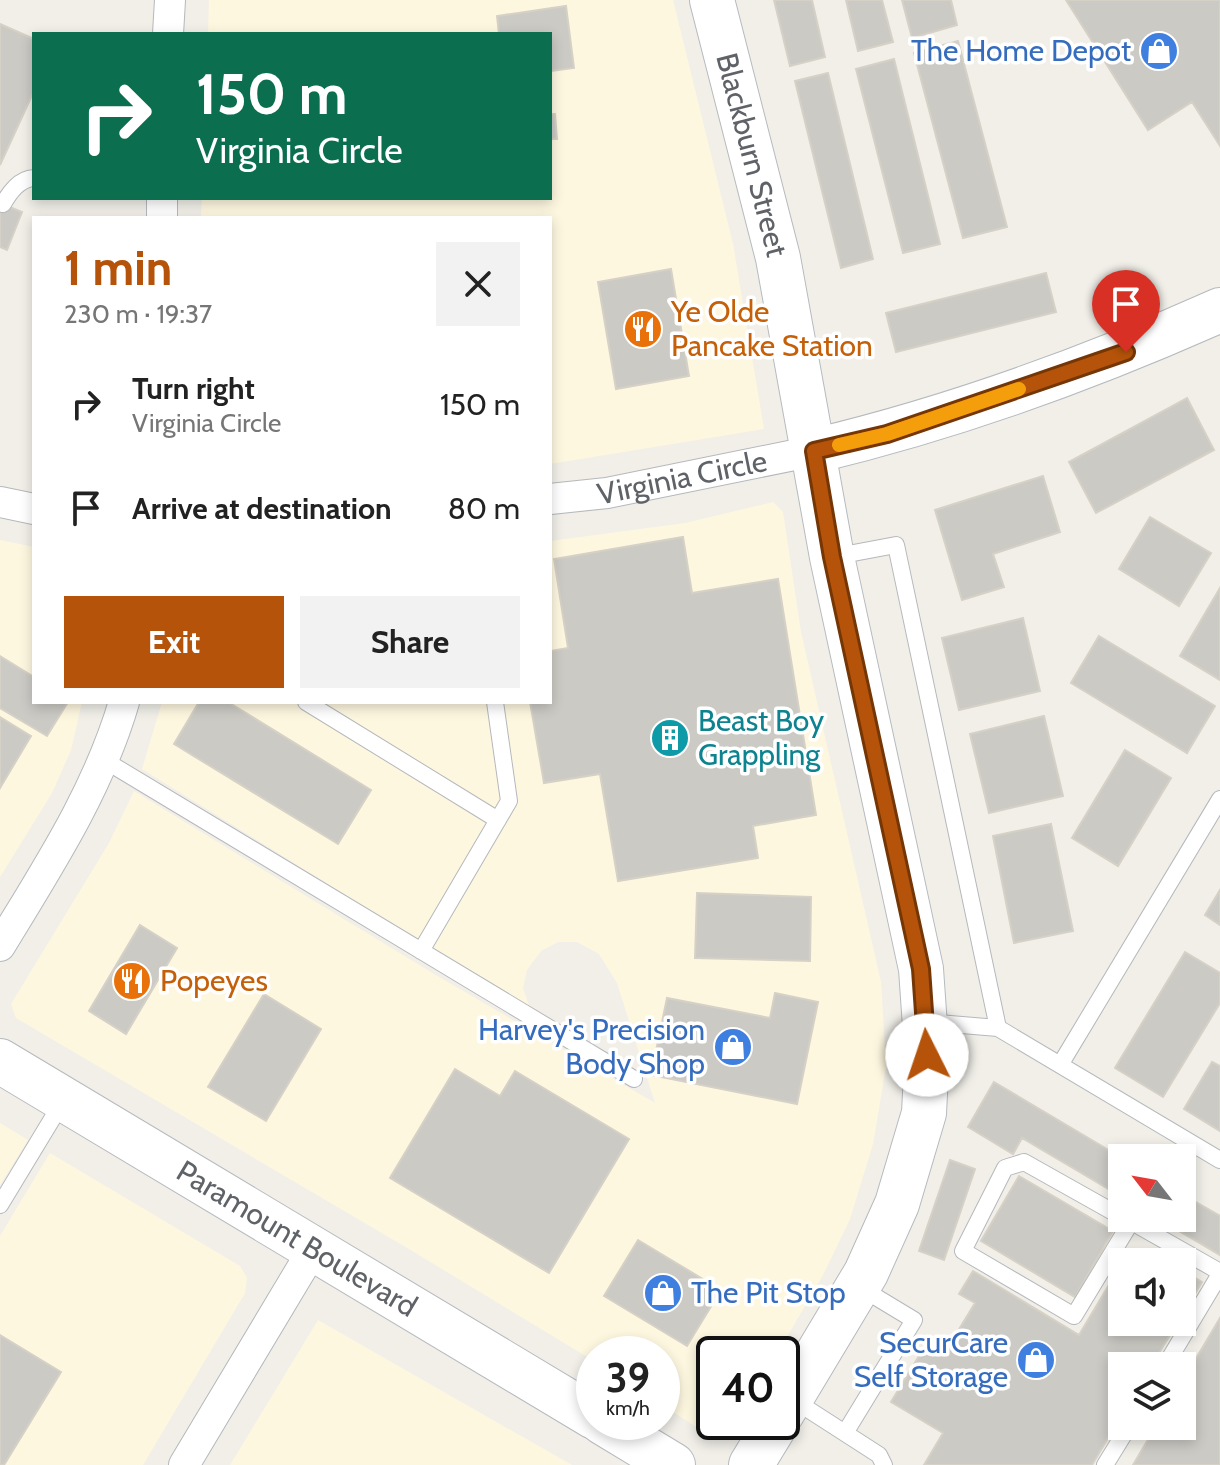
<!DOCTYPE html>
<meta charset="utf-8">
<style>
body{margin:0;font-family:Cabin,sans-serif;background:#f2f2f2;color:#222;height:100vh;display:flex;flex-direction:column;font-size:30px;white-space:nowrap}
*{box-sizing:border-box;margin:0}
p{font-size:26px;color:#767676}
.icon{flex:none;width:44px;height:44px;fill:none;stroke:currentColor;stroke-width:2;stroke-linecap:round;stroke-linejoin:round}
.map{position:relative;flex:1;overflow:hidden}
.side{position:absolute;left:32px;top:216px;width:520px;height:488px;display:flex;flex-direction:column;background:#fff;border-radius:0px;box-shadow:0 4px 12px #0003}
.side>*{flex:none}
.hud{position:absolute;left:32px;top:32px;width:520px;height:168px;border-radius:0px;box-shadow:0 4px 12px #0003;background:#0b6e4f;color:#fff;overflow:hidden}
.needle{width:52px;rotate:301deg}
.controls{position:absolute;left:1108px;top:1144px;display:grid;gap:16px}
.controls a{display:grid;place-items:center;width:88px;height:88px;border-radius:0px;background:#fff;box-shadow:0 4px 12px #0003;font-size:40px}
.speed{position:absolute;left:576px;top:1336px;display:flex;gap:16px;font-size:40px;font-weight:700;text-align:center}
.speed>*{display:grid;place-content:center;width:104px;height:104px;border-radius:50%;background:#fff;box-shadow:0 4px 12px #0003;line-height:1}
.speed small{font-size:20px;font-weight:400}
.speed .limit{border:4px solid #111;border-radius:12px;background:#fff;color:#111}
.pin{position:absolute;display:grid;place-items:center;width:68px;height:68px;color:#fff;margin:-82px -34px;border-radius:50% 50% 50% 0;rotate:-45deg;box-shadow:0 0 8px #0007}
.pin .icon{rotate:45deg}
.me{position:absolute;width:88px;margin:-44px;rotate:356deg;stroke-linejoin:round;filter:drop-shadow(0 0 6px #0008)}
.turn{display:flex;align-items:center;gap:28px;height:168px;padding:0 32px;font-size:36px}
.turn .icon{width:104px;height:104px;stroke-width:2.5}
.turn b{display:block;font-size:56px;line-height:68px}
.round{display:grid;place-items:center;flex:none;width:84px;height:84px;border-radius:0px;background:#f2f2f2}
.headline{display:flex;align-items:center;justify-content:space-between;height:136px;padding:0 32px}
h1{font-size:48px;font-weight:700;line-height:60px;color:#b45309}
.cta{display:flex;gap:16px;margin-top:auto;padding:16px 32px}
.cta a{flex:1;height:92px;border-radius:0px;background:#b45309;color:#fff;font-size:32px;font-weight:700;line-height:92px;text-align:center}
.cta a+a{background:#f2f2f2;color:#222}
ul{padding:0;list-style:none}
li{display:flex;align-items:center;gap:24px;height:104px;padding:0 32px}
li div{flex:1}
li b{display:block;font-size:30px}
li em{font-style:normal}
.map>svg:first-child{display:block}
.commercial{fill:#fef7e0}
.building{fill:#cccac5;stroke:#d6d1c6;stroke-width:2}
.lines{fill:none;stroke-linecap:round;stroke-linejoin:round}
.lane-casing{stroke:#b5b8bc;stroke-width:18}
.street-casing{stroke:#b5b8bc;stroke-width:32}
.secondary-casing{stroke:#b6babf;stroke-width:46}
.lane{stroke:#fff;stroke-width:16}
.street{stroke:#fff;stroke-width:30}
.secondary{stroke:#fff;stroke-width:44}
.route-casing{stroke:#753606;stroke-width:20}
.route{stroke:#b45309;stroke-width:14}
.slow{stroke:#f59e0b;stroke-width:14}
.labels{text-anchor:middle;stroke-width:7;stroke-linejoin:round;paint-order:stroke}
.shop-label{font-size:30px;fill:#366cbe;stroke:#fff;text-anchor:end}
.street-label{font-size:30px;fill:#5f6368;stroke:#fff}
.food-label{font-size:30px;fill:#c56008;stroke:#fff;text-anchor:start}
.culture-label{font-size:30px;fill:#0d838f;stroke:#fff;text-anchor:start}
</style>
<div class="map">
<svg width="1220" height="1465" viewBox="0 0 1220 1465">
<rect width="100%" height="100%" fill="#f1efe8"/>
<!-- commercial -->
<path class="commercial" d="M209,0H673L733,244L764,429L550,464V218H201L202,198H550V34H208Z
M773,502L783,512L801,632L881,982L886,1067L873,1144L850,1219L823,1275L777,1354H714V1422H717L698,1428L662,1405V1354H594V1361L409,1249L16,1018L11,1004L109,843L134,791L434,974L655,1103L617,983L599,954L577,942H558L541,951L527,970L523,988L530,1009L142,769L162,702H550V541L685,523Z
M0,540L34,547V702H82L71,750L52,793L0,877Z
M0,1123L28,1140L0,1185Z
M50,1153L240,1266L247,1278L245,1293L143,1465H0V1236Z
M318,1320L456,1399L572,1465H230Z"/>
<!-- building -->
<path class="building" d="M774,0H812L825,57L790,66Z
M846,0H882L893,42L858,51Z
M902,0H951L957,25L912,38Z
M1066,0H1220V146L1192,102L1148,130Z
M566,6L574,68L550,71V34H499L497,16Z
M0,24L34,39V91L0,165Z
M958,41L1007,227L963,238L914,53Z
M894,59L940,244L903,253L856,69Z
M828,73L873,259L841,268L795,81Z
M550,114H555L557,139H550Z
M0,203L22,212L7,250L0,247Z
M671,269L689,376L616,389L598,282Z
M1046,273L1056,312L896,352L886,313Z
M1187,398L1214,450L1096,513L1069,462Z
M1043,476L1060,532L993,554L1004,587L962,600L935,510Z
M1150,517L1211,553L1179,606L1119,569Z
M683,537L692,593L778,579L816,815L753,826L758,858L618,881L600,774L544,783L530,702H550V651L568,648L554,559Z
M1220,588V680L1180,656Z
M1023,618L1040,691L959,710L942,638Z
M1099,636L1215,706L1187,753L1071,683Z
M0,656L34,677V702H68L47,736L0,708Z
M199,702H228L371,790L338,844L174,744Z
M1044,716L1063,796L989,813L970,734Z
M0,717L31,736L0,788Z
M1125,750L1171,778L1118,866L1072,838Z
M1051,824L1073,931L1014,943L993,836Z
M1220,890V925L1205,915Z
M697,893L811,897L810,961L695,958Z
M140,925L177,948L126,1034L89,1011Z
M1185,952L1220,973V1003L1163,1097L1115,1068Z
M775,993L818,1002L797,1104L651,1075L667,998L770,1018Z
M264,994L321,1029L266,1121L208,1087Z
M1212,1062L1220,1066V1131L1184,1109Z
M455,1069L500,1096L515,1071L629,1139L549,1273L390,1178Z
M994,1082L1122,1158V1197L1022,1138L1013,1154L968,1127Z
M950,1160L975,1169L944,1260L919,1251Z
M1019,1176L1113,1231L1075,1297L981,1241Z
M1182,1194L1220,1216V1255L1157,1218H1182Z
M638,1240L721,1290L687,1346L604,1296Z
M1129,1250L1149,1262H1122Z
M1122,1263V1322H1178L1151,1366H1122V1415L1092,1465H924L943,1433L891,1402L927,1343L944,1354L975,1303L959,1294L973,1271L1079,1335Z
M1182,1270L1202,1282L1182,1315Z
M1220,1318V1465H1133L1156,1426H1182V1382Z
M0,1335L61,1372L4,1465H0Z"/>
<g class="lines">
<!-- lane casing -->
<g class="lane-casing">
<path id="lane" d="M3,204C10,192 19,179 34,178
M832,557L896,545L998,1028
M306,702L498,820
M104,760L634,1079
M421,951L509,801L495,702
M926,1022L998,1028L1220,1160
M1060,1065L1220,799
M0,1205L63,1101
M1122,1217L1024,1162L1005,1168L963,1251L1074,1316L1131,1222
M1125,1218L1220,1272
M1165,1366L1220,1274
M792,1399L879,1455L884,1465
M845,1433L914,1320L861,1288
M1105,1465L1129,1426"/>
</g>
<!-- street casing -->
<g class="street-casing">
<g id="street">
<path d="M168,34L170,0"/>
<path d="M162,218V198"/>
<path id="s1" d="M550,499L607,493L814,451"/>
<path d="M0,502L34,509"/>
<path d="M0,946C48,867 98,791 124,702"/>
<path d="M184,1465L314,1248"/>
</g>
</g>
<!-- secondary casing -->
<g class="secondary-casing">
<g id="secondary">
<path id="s2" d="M712,0L778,258L832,557L921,969L927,1055L924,1113L897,1204L866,1273L782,1413"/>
<path d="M814,451C953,418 1090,368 1220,310"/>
<path id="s3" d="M0,1061L594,1417"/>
<path d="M602,1422L673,1465"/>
<path d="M751,1465L777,1422"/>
</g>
</g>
<!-- lane -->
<use href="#lane" class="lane"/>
<!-- street -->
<use href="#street" class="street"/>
<!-- secondary -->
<use href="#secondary" class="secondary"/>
</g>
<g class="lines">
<!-- route casing -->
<g class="route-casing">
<path id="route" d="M927,1055L921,969L832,557L814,451L887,434L1126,352"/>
</g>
<!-- route -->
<use href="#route" class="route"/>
<!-- slow -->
<path class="slow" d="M839,445L887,434L1019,389"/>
</g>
<!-- icons -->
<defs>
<g id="shop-disc" transform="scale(2)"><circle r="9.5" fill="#3f7fe0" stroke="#fff"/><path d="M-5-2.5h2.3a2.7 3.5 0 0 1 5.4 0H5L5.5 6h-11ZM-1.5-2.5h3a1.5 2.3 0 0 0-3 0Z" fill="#fff"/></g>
<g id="restaurant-disc" transform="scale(2)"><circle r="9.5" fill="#e8710a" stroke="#fff"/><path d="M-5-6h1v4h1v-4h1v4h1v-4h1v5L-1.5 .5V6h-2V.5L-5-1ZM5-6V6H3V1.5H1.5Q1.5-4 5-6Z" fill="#fff"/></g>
<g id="building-disc" transform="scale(2)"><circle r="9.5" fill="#0f9aa8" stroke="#fff"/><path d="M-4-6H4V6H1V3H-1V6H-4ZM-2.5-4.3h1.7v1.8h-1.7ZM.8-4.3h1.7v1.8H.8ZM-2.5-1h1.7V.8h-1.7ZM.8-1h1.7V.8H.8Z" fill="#fff"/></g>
</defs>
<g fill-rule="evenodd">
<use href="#shop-disc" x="1159" y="51"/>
<use href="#restaurant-disc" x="643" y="329"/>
<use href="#building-disc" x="670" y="738"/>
<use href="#restaurant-disc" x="132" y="981"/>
<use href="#shop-disc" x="733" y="1047"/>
<use href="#shop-disc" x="663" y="1293"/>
<use href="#shop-disc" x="1036" y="1360"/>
</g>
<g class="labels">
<!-- shop labels -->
<g class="shop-label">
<text x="1131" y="61">The Home Depot</text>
<text x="705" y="1040">Harvey's Precision<tspan x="705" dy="34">Body Shop</tspan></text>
<text x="691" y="1303" text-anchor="start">The Pit Stop</text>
<text x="1008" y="1353">SecurCare<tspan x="1008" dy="34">Self Storage</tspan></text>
</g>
<!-- street labels -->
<g class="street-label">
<text dy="10" stroke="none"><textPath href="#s2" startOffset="160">Blackburn Street</textPath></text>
<text dy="10" stroke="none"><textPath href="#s1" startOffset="134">Virginia Circle</textPath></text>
<text dy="10" stroke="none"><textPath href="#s3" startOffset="346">Paramount Boulevard</textPath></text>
</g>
<!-- food labels -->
<g class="food-label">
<text x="671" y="322">Ye Olde<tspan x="671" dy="34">Pancake Station</tspan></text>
<text x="160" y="991">Popeyes</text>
</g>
<!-- culture labels -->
<g class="culture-label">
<text x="698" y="731">Beast Boy<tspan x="698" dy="34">Grappling</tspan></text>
</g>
</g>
</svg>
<div class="controls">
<a><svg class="needle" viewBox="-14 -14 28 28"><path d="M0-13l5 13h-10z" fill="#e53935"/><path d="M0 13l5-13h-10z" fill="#767676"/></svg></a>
<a><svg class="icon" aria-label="sound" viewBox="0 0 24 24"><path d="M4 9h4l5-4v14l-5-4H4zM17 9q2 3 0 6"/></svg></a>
<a><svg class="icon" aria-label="layers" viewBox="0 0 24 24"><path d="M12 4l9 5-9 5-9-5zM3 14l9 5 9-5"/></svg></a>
</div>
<div class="speed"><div>39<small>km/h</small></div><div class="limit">40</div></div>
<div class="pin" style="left:1126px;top:352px;background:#d93025"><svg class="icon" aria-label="arrive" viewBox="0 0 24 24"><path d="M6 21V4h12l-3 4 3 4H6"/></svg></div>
<svg class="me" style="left:927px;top:1055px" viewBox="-20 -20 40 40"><circle r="19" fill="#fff"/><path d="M0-13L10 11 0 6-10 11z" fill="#b45309"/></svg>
<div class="hud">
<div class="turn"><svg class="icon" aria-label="right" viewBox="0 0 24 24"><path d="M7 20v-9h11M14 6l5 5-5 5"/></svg><div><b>150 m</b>Virginia Circle</div></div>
</div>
<section class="side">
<div class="headline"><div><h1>1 min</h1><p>230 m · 19:37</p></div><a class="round"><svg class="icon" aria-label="close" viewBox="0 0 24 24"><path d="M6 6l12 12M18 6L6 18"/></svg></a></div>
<ul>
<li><svg class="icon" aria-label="right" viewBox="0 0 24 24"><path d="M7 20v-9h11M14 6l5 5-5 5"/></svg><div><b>Turn right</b><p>Virginia Circle</p></div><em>150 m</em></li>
<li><svg class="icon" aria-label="arrive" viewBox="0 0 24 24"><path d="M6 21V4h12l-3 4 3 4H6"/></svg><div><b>Arrive at destination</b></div><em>80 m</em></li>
</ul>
<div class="cta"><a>Exit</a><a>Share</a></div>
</section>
</div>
